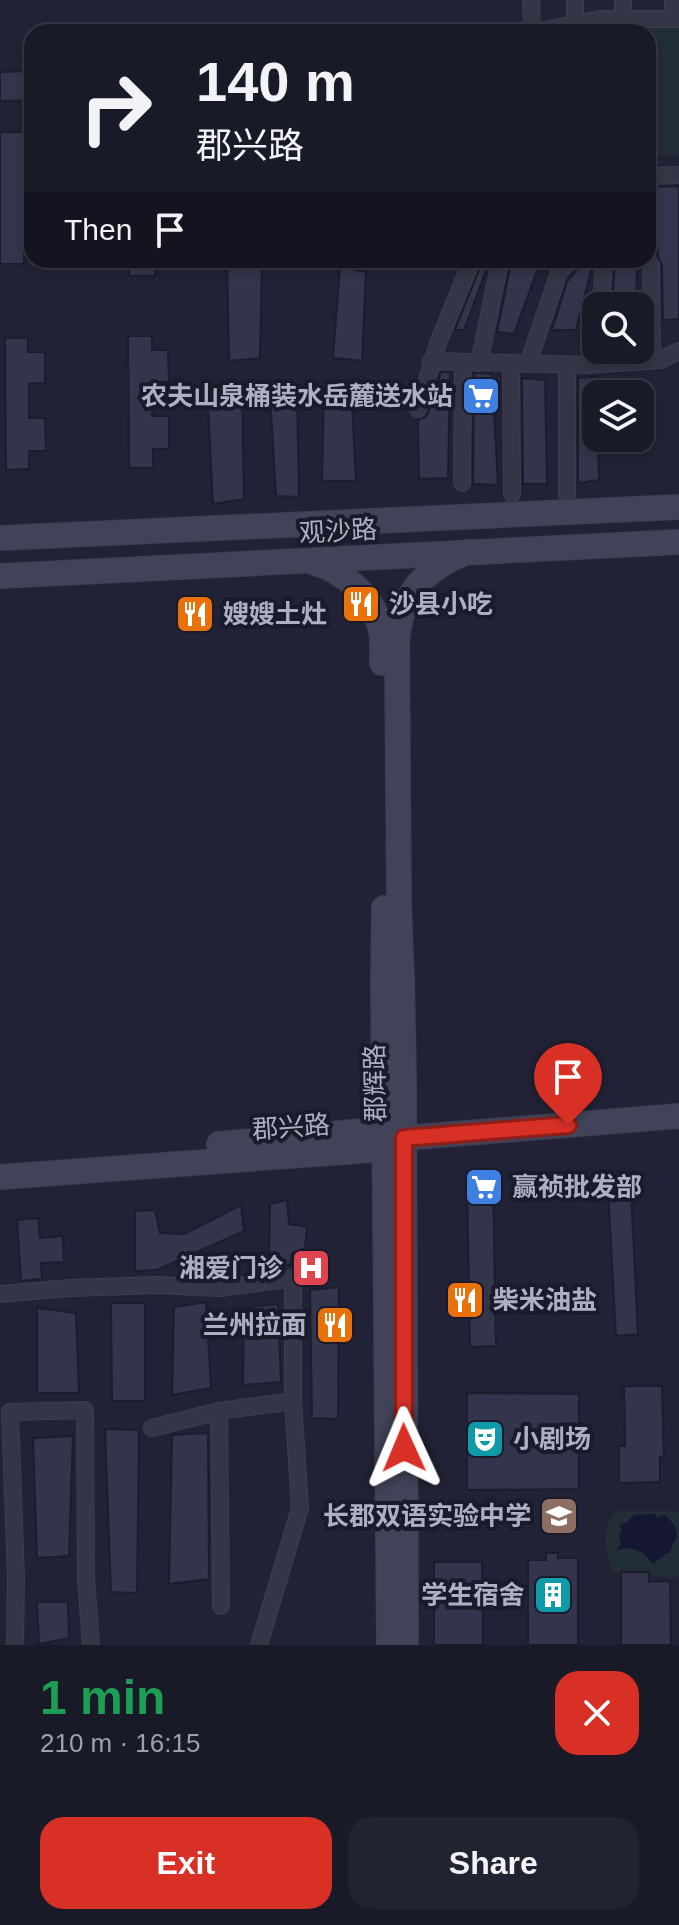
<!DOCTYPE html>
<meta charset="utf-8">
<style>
body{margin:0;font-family:Arial,"Noto Sans SC",sans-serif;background:#222330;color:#f1f3f6;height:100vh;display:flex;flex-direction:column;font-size:30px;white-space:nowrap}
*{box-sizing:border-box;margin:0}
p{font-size:26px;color:#9fa1a8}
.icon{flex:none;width:44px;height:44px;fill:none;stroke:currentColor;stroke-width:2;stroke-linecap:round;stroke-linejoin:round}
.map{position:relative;height:1645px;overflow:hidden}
.details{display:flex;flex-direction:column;background:#191a28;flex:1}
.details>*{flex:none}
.banner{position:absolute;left:24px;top:24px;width:632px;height:244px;border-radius:24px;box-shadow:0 4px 12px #0003,0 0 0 2px #373845;background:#191a28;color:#f1f3f6;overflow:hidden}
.controls{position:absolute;left:582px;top:292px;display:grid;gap:16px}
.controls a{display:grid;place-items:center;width:72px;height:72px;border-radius:16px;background:#191a28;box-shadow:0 4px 12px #0003,0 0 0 2px #373845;font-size:40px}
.pin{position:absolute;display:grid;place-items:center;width:68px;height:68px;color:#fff;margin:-82px -34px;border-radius:50% 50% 50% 0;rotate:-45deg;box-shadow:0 0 8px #0007}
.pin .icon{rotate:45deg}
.me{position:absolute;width:88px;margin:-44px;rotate:359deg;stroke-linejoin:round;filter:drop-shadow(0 0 6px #0008)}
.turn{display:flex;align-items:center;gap:28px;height:168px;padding:0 40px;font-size:36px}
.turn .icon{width:104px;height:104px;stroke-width:2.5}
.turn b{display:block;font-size:56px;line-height:68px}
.then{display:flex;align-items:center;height:76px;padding:0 40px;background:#0003;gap:16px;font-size:30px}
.round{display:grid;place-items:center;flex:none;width:84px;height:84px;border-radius:24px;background:#222330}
.overview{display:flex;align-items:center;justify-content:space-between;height:136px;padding:0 40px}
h1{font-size:48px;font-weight:700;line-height:60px;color:#1e9e55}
.cta{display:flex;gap:16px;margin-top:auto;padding:16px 40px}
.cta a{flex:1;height:92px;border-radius:24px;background:#d93025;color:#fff;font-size:32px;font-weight:700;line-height:92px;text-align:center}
.cta a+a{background:#222330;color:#f1f3f6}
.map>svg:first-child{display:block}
.green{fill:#222d36}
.water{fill:#151732}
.building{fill:#33354c;stroke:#1b1d2c;stroke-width:2}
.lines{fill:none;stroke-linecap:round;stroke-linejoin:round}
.minor-casing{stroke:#3d3e4f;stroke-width:18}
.secondary-casing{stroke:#3d3e4f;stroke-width:26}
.minor{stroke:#343546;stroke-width:16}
.secondary{stroke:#424359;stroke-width:24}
.route-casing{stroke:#8d1f18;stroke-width:20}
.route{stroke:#d93025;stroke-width:14}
.labels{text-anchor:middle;stroke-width:8;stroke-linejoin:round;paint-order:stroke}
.poi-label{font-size:26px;font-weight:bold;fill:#aeafc3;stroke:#191b2a;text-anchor:end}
.street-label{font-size:26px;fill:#aeafc3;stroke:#191b2a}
</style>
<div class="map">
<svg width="679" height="1645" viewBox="0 0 679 1645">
<rect width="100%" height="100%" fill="#212235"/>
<!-- green -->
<path class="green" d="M632,26L679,28V155H648V32H631Z
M616,1511H676L679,1513V1577H649L648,1572H612C606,1552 600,1527 616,1511Z"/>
<!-- water -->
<path class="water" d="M655,1514L657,1518L664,1515L666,1516C675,1525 679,1531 675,1542L673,1543L670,1553H667L653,1564C643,1551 632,1544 616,1551L621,1544L619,1535L622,1532L620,1524L626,1523L634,1515Z"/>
<!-- building -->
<path class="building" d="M32,71V100L0,101V72Z
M0,132H24V146H32V178H24V212H32V245H24V264H0Z
M679,186V319L663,320L662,265L658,257L654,187Z
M129,260H155V276H129Z
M227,260H262L260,358L229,361Z
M483,260L489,262L488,265L464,330H455Z
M520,260H541L514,334L497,332L510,268L513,264Z
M582,260H590L592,267L576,330H552L567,282L579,267Z
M615,263L636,264L637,267L636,306H612Z
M340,267L366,272L362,361L333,358Z
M128,336H152V350H168L169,382H152V416H169V449H153V468H129Z
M5,338H28V352H45V383L29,384V418H45L46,451H29V469L6,470Z
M441,372H450L448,478L419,479L418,420L425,417L428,413Z
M474,373L492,374L498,485L473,484Z
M597,377L596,438H598L599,480L578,483V378Z
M522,378L545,380L547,484H523Z
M351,385L356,481H322L324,386Z
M207,387H242L244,499L213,504Z
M297,395L299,497L276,496L270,396Z
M630,1171L638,1334L616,1336L607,1172Z
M493,1182L496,1346L470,1347L467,1183Z
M287,1200L289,1224L307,1227L305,1248L292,1253L290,1265H269L270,1204Z
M241,1205L244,1231L157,1270L135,1271V1211L155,1210L160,1233L184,1234Z
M38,1218L40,1238L63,1236L64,1262L41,1263L42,1279L21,1281L17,1220Z
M339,1287L338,1419L312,1418L310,1290Z
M206,1302L211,1388L172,1395L174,1307Z
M111,1303H145V1401H112Z
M278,1304L281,1382L243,1385L244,1308Z
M37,1308L76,1313L79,1393H37Z
M624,1386H662L664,1456L660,1457V1482L619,1483V1446H625Z
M467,1393L579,1394V1489L467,1490Z
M105,1429L139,1430L137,1593L111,1592Z
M208,1433L209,1579L169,1584L172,1435Z
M73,1436L69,1556L37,1558L33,1438Z
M546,1553H558V1558H578V1645H528V1560H546Z
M434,1562H482L483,1645H434Z
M621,1572H649V1582L670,1581L671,1645H621Z
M37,1602H68L69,1638L39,1644Z"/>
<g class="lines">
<!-- minor casing -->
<g class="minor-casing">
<path id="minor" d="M531,0L532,32
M575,0V32
M623,0V32
M673,19V0
M534,32L600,19H679
M648,176L679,175
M646,260L651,265L652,360
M601,306L604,260
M431,361L587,365L660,360L679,351
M479,363L500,262L503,260
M511,363L512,494
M528,364L559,272L571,260
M567,365V494
M418,409L438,343L472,260
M462,483L463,362
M0,1294L71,1288L157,1285L221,1288L293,1278V1401L300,1508L259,1645
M219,1411L293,1401
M152,1428L219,1411L221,1606
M15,1645L16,1578L10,1412L85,1410L86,1579L91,1645"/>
</g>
<!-- secondary casing -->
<g class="secondary-casing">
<path id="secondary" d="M0,538L679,507
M310,561C343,571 374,595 381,631C383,641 382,653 382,663
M0,576L679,542
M384,908L383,982L389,1645
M219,1144L398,1128
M0,1177L385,1149L404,1138L679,1116
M406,1645L404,1082L402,979L399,907L397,643C400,595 423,570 467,552"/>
</g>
<!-- minor -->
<use href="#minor" class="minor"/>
<!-- secondary -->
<use href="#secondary" class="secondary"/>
</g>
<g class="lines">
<!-- route casing -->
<g class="route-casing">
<path id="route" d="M404,1448V1138L568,1125"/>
</g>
<!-- route -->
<use href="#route" class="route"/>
</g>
<!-- icons -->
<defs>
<g id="supermarket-square" transform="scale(2)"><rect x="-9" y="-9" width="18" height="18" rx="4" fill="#3f7fe0" stroke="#191b2a"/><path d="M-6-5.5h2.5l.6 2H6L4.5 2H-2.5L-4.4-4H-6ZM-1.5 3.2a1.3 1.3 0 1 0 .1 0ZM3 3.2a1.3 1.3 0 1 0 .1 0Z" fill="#fff"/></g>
<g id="restaurant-square" transform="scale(2)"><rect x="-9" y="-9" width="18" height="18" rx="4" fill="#e8710a" stroke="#191b2a"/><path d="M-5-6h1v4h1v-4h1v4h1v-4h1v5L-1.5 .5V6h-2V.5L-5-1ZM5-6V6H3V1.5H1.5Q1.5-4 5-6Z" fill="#fff"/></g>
<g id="hospital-square" transform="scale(2)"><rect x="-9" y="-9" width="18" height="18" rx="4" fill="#e0444e" stroke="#191b2a"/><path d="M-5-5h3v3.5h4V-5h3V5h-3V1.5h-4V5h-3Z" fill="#fff"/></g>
<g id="theatre-square" transform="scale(2)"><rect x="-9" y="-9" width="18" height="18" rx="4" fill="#0f9aa8" stroke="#191b2a"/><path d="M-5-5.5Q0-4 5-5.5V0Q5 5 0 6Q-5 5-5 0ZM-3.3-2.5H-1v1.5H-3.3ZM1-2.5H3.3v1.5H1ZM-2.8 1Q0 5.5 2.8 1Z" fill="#fff"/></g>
<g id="school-square" transform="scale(2)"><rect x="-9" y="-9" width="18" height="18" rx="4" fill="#8d6e63" stroke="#191b2a"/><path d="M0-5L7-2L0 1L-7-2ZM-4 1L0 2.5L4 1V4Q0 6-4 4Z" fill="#fff"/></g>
<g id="building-square" transform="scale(2)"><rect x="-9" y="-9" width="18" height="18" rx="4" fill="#0f9aa8" stroke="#191b2a"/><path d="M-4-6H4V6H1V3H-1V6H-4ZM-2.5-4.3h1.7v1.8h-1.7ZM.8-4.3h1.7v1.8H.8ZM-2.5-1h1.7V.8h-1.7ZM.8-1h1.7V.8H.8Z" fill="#fff"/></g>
</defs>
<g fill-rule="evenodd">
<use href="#supermarket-square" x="481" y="396"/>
<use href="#restaurant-square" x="361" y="604"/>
<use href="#restaurant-square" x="195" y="614"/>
<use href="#supermarket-square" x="484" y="1187"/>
<use href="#hospital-square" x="311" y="1268"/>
<use href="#restaurant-square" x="465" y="1300"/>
<use href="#restaurant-square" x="335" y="1325"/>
<use href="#theatre-square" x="485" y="1439"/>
<use href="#school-square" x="559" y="1516"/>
<use href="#building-square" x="553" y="1595"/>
</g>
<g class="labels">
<!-- poi labels -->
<g class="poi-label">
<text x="453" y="405">农夫山泉桶装水岳麓送水站</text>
<text x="389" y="613" text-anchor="start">沙县小吃</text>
<text x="223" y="623" text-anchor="start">嫂嫂土灶</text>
<text x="512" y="1196" text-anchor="start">赢祯批发部</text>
<text x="283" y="1277">湘爱门诊</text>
<text x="493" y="1309" text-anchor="start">柴米油盐</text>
<text x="307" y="1334">兰州拉面</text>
<text x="513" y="1448" text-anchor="start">小剧场</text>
<text x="531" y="1525">长郡双语实验中学</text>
<text x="525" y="1604">学生宿舍</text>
</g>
<!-- street labels -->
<g class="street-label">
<text transform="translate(338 531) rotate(-3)" y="9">观沙路</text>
<text transform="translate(375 1083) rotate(-91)" y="9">郡辉路</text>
<text transform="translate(291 1127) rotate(-4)" y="9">郡兴路</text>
</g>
</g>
</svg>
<div class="controls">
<a><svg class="icon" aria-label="search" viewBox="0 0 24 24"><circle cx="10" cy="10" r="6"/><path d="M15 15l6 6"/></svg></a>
<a><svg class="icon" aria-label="layers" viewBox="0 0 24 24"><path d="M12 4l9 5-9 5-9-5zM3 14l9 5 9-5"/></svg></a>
</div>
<div class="pin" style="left:568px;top:1125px;background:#d93025"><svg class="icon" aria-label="arrive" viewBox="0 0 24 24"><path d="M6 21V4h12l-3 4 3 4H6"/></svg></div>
<svg class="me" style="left:404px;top:1448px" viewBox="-20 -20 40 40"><path d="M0-17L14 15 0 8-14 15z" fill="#d93025" stroke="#fff" stroke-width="4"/></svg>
<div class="banner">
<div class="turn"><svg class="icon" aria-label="right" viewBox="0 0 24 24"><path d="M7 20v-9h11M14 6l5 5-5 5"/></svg><div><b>140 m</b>郡兴路</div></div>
<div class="then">Then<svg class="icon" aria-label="arrive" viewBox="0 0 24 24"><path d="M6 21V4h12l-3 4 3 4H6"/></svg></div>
</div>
</div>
<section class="details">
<div class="overview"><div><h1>1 min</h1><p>210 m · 16:15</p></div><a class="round" style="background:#d93025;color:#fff"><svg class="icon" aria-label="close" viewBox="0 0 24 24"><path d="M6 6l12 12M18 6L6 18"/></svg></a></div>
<div class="cta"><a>Exit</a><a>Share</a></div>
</section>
